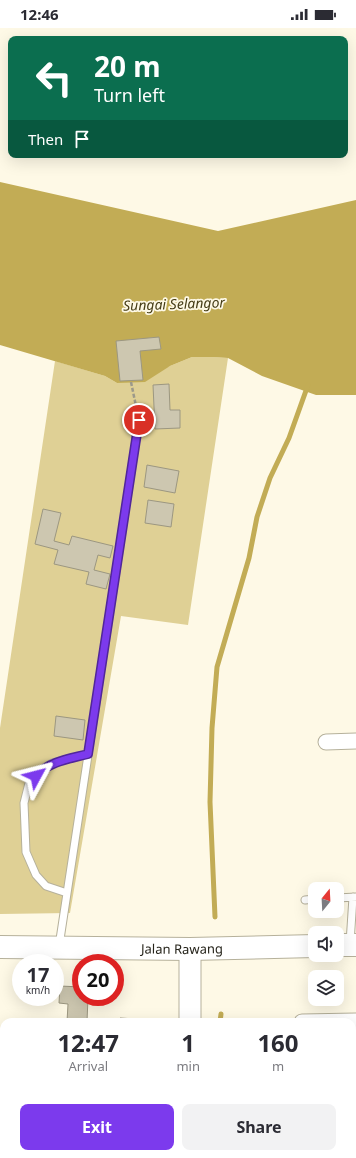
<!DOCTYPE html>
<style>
body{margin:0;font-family:"Noto Sans",sans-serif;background:#f2f2f3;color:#2b2b33;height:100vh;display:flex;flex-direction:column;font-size:15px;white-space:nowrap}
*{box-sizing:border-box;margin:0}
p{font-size:13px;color:#7c7c81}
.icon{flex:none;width:22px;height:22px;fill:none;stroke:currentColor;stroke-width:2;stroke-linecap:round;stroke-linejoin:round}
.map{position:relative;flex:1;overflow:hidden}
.drawer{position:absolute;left:0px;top:990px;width:356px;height:140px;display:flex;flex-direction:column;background:#fff;border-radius:12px 12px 0 0;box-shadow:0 4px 16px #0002}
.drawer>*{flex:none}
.guide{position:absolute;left:8px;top:8px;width:340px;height:122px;border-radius:8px;box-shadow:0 4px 16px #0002;background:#0b6e4f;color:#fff;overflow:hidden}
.needle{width:26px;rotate:18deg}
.controls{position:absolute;left:308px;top:854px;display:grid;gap:8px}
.controls a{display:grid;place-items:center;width:36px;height:36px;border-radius:8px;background:#fff;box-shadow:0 4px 16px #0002;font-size:20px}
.speed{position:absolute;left:12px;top:926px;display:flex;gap:8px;font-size:20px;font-weight:700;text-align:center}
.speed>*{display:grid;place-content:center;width:52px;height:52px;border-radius:50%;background:#fff;box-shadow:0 4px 16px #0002;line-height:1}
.speed small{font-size:10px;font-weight:400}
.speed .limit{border:6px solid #d22;background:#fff;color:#111}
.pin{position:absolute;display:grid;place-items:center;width:34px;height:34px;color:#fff;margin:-17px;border:2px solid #fff;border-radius:50%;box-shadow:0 1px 4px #0007}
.me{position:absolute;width:44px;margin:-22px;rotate:52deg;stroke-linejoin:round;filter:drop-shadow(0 0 3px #0008)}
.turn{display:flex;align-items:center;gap:14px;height:84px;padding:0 20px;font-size:18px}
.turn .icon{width:52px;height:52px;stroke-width:2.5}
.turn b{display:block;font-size:28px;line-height:34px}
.then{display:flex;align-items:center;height:38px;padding:0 20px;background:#0003;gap:8px;font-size:15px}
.eta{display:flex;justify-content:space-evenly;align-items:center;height:68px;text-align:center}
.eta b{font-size:24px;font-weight:700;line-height:28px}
.primary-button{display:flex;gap:8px;margin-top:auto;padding:8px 20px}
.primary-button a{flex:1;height:46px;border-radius:8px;background:#7c3aed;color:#fff;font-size:16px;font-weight:700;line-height:46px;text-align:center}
.primary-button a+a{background:#f2f2f3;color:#2b2b33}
.status{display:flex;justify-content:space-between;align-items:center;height:28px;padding:0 20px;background:#fff;direction:ltr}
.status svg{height:11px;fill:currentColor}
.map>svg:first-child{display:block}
.built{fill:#f7efd0}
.green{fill:#dfd095}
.water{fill:#c2ac55}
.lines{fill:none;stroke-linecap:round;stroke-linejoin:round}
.stream{stroke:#c2ac55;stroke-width:5}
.building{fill:#cdc7b0;stroke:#9c9781}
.lane-casing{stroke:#b6b19b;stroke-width:9}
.street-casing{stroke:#b6b19b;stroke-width:17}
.secondary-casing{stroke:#b6b19b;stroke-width:23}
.primary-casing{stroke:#b6b19b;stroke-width:24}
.path{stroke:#9c998a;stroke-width:2.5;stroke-dasharray:4 2;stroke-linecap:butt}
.lane{stroke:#fff;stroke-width:7}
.street{stroke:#fff;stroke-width:15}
.secondary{stroke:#fff;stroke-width:21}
.primary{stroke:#fff;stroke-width:22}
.route-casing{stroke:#51269a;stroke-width:10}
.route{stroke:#7c3aed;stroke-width:7}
.labels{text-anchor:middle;stroke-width:3.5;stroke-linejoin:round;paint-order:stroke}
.street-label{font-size:13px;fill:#26241b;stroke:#fef9e6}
.water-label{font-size:14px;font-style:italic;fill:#463d17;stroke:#fef9e6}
</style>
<div class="status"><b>12:46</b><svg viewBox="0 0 49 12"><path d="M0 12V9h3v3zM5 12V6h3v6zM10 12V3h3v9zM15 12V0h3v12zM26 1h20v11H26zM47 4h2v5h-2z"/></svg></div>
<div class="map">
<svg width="356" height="1130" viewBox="0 0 356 1130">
<rect width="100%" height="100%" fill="#fef9e6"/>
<!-- built -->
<path class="built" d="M0,1088H4V1126H163V1130H0Z"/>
<!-- green -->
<path class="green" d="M192,329H213L228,330L188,597L121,588L70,885L0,886V700L55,333L105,348L117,355L170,338Z
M0,1110H4V1126H150V1130H0Z"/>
<!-- water -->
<path class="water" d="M0,154L218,203L356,172V367H316L262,348L228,330L213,329H192L170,338L145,354L117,355L105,348L0,317Z"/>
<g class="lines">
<!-- stream -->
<path class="stream" d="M215,889L210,774L212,700L217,639L249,530L257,489L270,450L289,410L308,357
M220,994L221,986
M215,1130L216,1126"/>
</g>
<!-- building -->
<path class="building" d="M159,309L161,321L140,323L143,352L120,353L116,313Z
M169,356L170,382H180V400L155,401L153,357Z
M147,437L179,443L175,465L144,459Z
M148,472L174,476L171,499L145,495Z
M43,481L61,485L54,513L69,517L72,508L113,518L110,530L98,527L94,542L110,546L106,561L86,556L89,544L54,536L58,522L35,516Z
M56,688L85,692L83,712L54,708Z
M60,958L81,959V969H88L87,994H67L68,976L59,975Z
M120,990L151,992V994H120Z
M352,1073H356V1110H352Z"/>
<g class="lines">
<!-- lane casing -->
<g class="lane-casing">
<path id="lane" d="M67,865L46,858L36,847L26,824L24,775L29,755L42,741L52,735L88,726
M337,870L356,869
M305,872L315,871
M350,915L353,869
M59,918L139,392"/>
</g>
<!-- street casing -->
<g class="street-casing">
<path id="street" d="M326,714L356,713
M302,994L356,993
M283,1130L284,1126"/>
</g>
<!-- secondary casing -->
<g class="secondary-casing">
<path id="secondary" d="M190,921V994
M188,1130V1126"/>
</g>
<!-- primary casing -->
<g class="primary-casing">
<g id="primary">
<path d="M337,917H356"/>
<path id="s1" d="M0,919L190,921L315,918"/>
</g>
</g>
<!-- path -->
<path class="path" d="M131,354L137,383"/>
<!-- lane -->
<use href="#lane" class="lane"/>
<!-- street -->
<use href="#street" class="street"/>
<!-- secondary -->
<use href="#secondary" class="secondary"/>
<!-- primary -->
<use href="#primary" class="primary"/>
</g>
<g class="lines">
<!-- route casing -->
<g class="route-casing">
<path id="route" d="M36,748C50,733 69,731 88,726L139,392"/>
</g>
<!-- route -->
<use href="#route" class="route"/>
</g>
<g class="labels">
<!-- street labels -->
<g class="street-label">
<text dy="5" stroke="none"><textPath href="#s1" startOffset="182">Jalan Rawang</textPath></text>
</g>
<!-- water labels -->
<g class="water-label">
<text transform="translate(174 276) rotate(-2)" y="5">Sungai Selangor</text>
</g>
</g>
</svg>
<div class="controls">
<a><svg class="needle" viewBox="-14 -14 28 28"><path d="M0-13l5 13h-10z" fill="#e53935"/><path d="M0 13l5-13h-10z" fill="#7c7c81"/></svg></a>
<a><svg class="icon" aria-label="sound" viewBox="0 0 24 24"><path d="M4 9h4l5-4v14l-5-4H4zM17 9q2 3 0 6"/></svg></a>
<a><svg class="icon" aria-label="layers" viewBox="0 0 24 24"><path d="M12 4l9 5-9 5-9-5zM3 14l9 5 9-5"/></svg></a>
</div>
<div class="speed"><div>17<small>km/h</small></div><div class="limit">20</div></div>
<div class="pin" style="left:139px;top:392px;background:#d93025"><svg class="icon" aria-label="arrive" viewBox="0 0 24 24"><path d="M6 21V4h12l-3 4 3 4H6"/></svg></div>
<svg class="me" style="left:36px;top:748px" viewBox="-20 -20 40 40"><path d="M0-17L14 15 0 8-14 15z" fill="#7c3aed" stroke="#fff" stroke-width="4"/></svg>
<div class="guide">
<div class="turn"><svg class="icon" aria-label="left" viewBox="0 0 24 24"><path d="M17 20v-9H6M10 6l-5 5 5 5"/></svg><div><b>20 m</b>Turn left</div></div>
<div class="then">Then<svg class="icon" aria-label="arrive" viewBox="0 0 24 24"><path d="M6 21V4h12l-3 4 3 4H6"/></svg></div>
</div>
<section class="drawer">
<div class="eta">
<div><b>12:47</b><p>Arrival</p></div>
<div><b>1</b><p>min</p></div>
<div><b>160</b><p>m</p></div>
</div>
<div class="primary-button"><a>Exit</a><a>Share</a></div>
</section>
</div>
